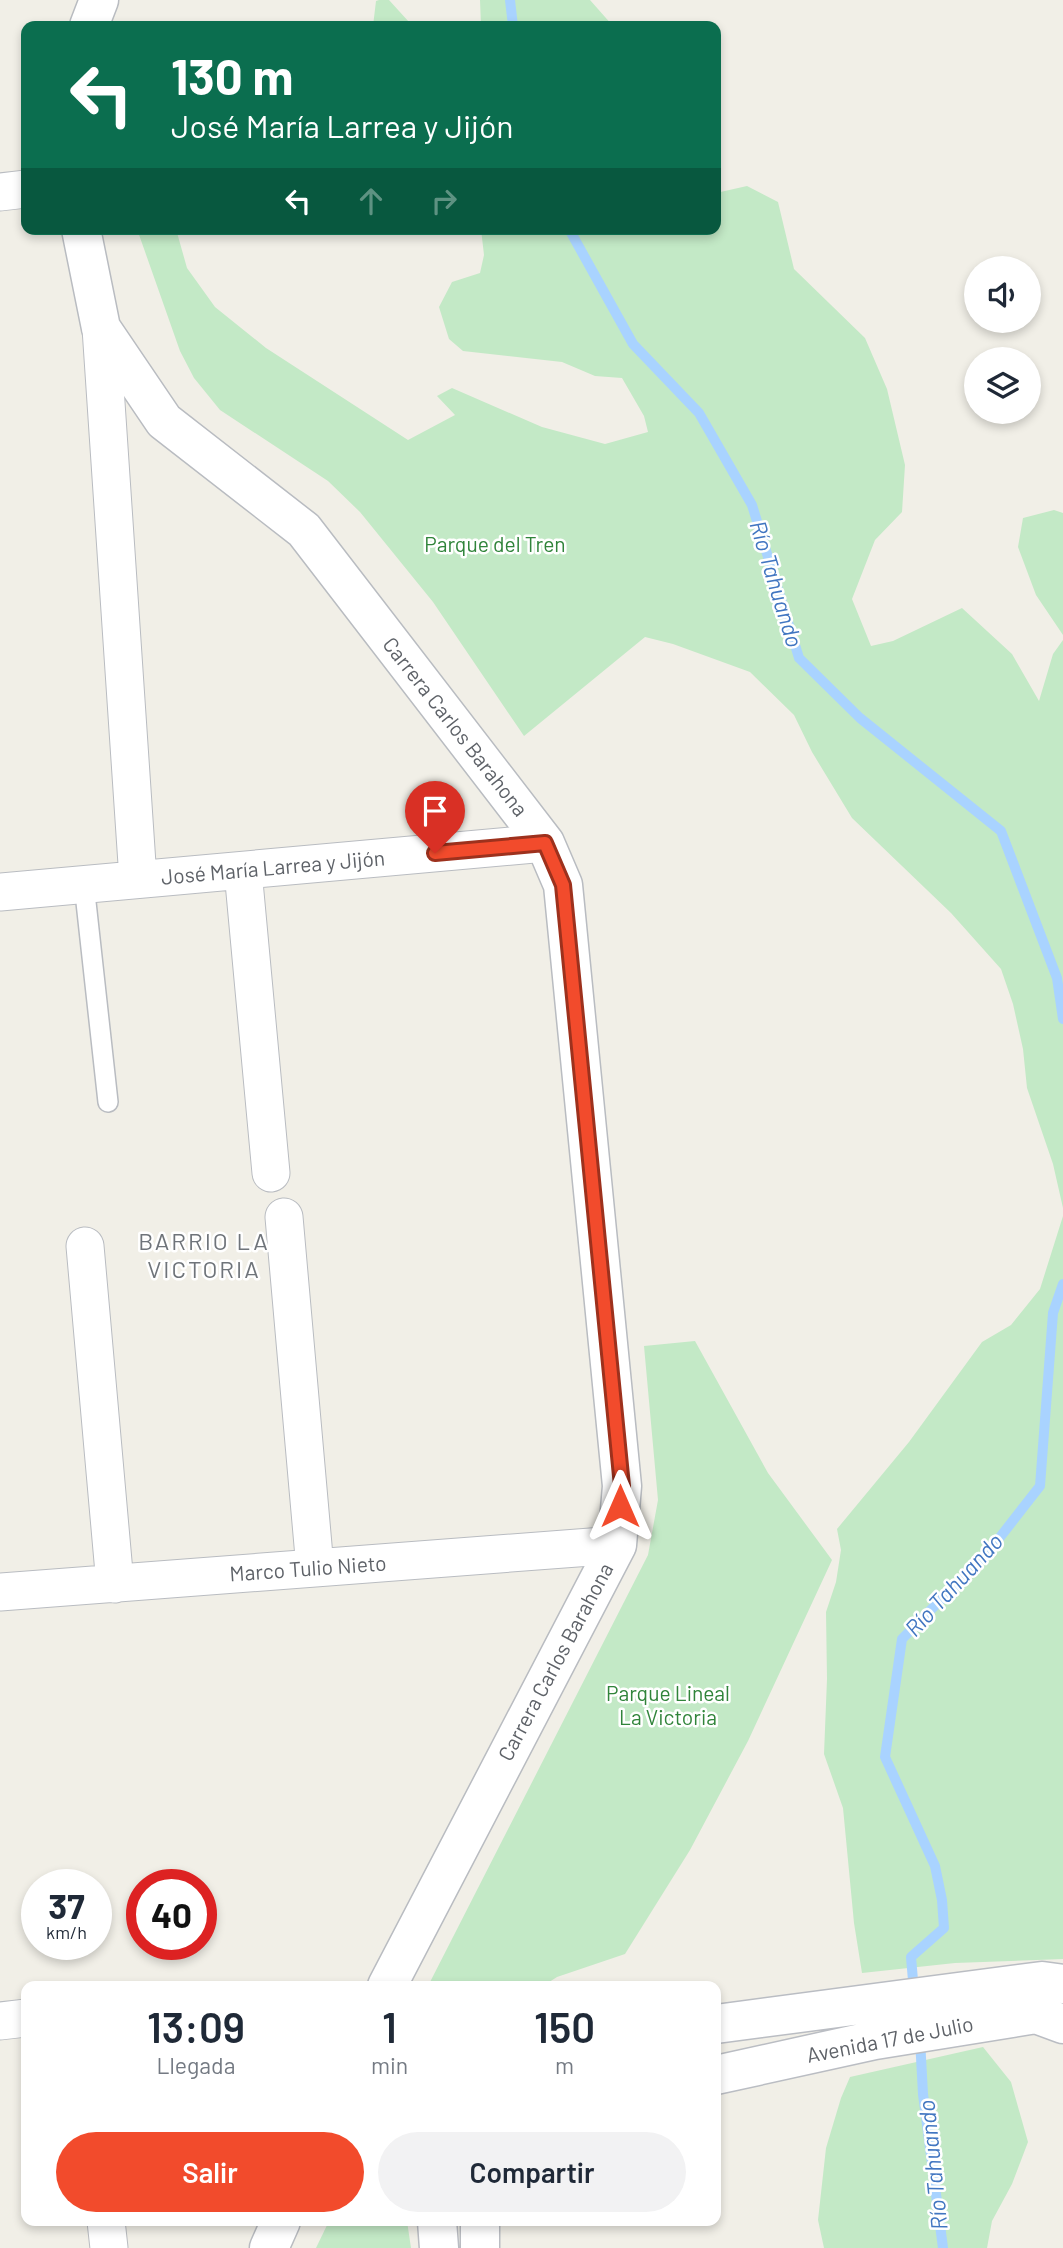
<!DOCTYPE html>
<html lang="es">
<meta charset="utf-8">
<style>
body{margin:0;font-family:Barlow,sans-serif;background:#f2f2f3;color:#1f2937;height:100vh;display:flex;flex-direction:column;font-size:26px;white-space:nowrap}
*{box-sizing:border-box;margin:0}
p{font-size:23px;color:#747a83}
.icon{flex:none;width:38px;height:38px;fill:none;stroke:currentColor;stroke-width:2;stroke-linecap:round;stroke-linejoin:round}
.map{position:relative;flex:1;overflow:hidden}
.details{position:absolute;left:21px;top:1981px;width:700px;height:245px;display:flex;flex-direction:column;background:#fff;border-radius:14px;box-shadow:0 4px 10px #0003}
.details>*{flex:none}
.banner{position:absolute;left:21px;top:21px;width:700px;height:214px;border-radius:14px;box-shadow:0 4px 10px #0003;background:#0b6e4f;color:#fff;overflow:hidden}
.controls{position:absolute;left:964px;top:256px;display:grid;gap:14px}
.controls a{display:grid;place-items:center;width:77px;height:77px;border-radius:50%;background:#fff;box-shadow:0 4px 10px #0003;font-size:35px}
.speed{position:absolute;left:21px;top:1869px;display:flex;gap:14px;font-size:35px;font-weight:700;text-align:center}
.speed>*{display:grid;place-content:center;width:91px;height:91px;border-radius:50%;background:#fff;box-shadow:0 4px 10px #0003;line-height:1}
.speed small{font-size:18px;font-weight:400}
.speed .limit{border:10px solid #d22;background:#fff;color:#111}
.pin{position:absolute;display:grid;place-items:center;width:60px;height:60px;color:#fff;margin:-72px -30px;border-radius:50% 50% 50% 0;rotate:-45deg;box-shadow:0 0 7px #0007}
.pin .icon{rotate:45deg}
.me{position:absolute;width:77px;margin:-38px;rotate:0deg;stroke-linejoin:round;filter:drop-shadow(0 0 5px #0008)}
.turn{display:flex;align-items:center;gap:24px;height:147px;padding:0 35px;font-size:32px}
.turn .icon{width:91px;height:91px;stroke-width:2.5}
.turn b{display:block;font-size:49px;line-height:60px}
.lanes{display:flex;align-items:center;height:66px;padding:0 35px;background:#0003;justify-content:center;gap:35px;direction:ltr}
.lanes .off{opacity:.35}
.eta{display:flex;justify-content:space-evenly;align-items:center;height:119px;text-align:center}
.eta b{font-size:42px;font-weight:600;line-height:49px}
.cta{display:flex;gap:14px;margin-top:auto;padding:14px 35px}
.cta a{flex:1;height:80px;border-radius:42px;background:#f24b2c;color:#fff;font-size:28px;font-weight:600;line-height:80px;text-align:center}
.cta a+a{background:#f2f2f3;color:#1f2937}
.map>svg:first-child{display:block}
.green{fill:#c3e9c6}
.lines{fill:none;stroke-linecap:round;stroke-linejoin:round}
.stream{stroke:#a9d3ff;stroke-width:10}
.service-casing{stroke:#b9bcc1;stroke-width:22}
.minor-casing{stroke:#b9bcc1;stroke-width:39}
.tertiary-casing{stroke:#b9bcc1;stroke-width:41}
.secondary-casing{stroke:#babdc3;stroke-width:41}
.service{stroke:#fff;stroke-width:19}
.minor{stroke:#fff;stroke-width:37}
.tertiary{stroke:#fff;stroke-width:38}
.secondary{stroke:#fff;stroke-width:38}
.route-casing{stroke:#9d311d;stroke-width:18}
.route{stroke:#f24b2c;stroke-width:12}
.labels{text-anchor:middle;stroke-width:5;stroke-linejoin:round;paint-order:stroke}
.park-label{font-size:21px;fill:#30843a;stroke:#fff}
.street-label{font-size:21px;fill:#5e6268;stroke:#fff}
.water-label{font-size:23px;font-style:italic;fill:#4176c1;stroke:#fff}
.quarter-label{font-size:24px;letter-spacing:2px;fill:#6f747a;stroke:#fff}
</style>
<div class="map">
<svg width="1063" height="2248" viewBox="0 0 1063 2248">
<rect width="100%" height="100%" fill="#f1efe7"/>
<!-- green -->
<path class="green" d="M379,0H389L409,22L420,26H373L376,1Z
M480,0H590L613,26H481Z
M747,186L778,202L794,269L865,338L887,389L905,465L902,512L875,540L852,599L871,646L893,641L962,608L1012,654L1039,701L1053,654L1063,640V1208L1053,1164L1027,1088L1023,1049L1013,1004L1001,969L951,913L852,818L812,752L794,715L750,672L673,644L645,637L524,736L433,602L360,512L328,481L220,410L194,378L180,351L137,229H176L187,268L215,307L266,348L408,440L455,415L437,396L452,388L542,427L605,444L648,432L644,416L622,378L595,376L562,362L463,351L449,339L439,307L452,282L480,273L484,255L481,229H716V193Z
M1054,510L1063,513V635L1036,595L1018,547L1023,518Z
M1063,1216V1959L955,1963L862,1973L854,1923L843,1808L824,1754L827,1679L826,1612L836,1582L841,1550L837,1529L909,1442L982,1342L1011,1325L1040,1289Z
M695,1341L768,1473L832,1560L748,1741L690,1850L625,1954L557,1977L543,1986H428L648,1555L658,1500L644,1346Z
M983,2047L1011,2082L1028,2142L1012,2184L992,2221L987,2248H824L818,2220L826,2148L841,2098L850,2077Z
M329,2221H407L411,2248H316Z"/>
<g class="lines">
<!-- stream -->
<path class="stream" d="M510,0L513,26
M569,229L633,344L699,413L752,505L799,658L860,718L1001,831L1057,978L1063,1019
M914,1992L911,1957L944,1928L942,1900L935,1866L885,1757L902,1639L990,1550L1040,1486L1053,1313L1063,1284
M920,2039L923,2094L943,2248"/>
<!-- service casing -->
<g class="service-casing">
<path id="service" d="M84,884L108,1102"/>
</g>
<!-- minor casing -->
<g class="minor-casing">
<path id="minor" d="M0,192L26,189
M101,328L138,879
M243,871L271,1173
M0,892L545,843
M284,1217L315,1568
M85,1246L115,1584
M0,1592L617,1545
M0,2021L26,2018
M106,2221L109,2248"/>
</g>
<!-- tertiary casing -->
<g class="tertiary-casing">
<path id="tertiary" d="M89,26L99,0
M81,229L101,328L164,421L304,530L545,843L563,885L622,1486L617,1545L387,1986
M269,2248L281,2221"/>
</g>
<!-- secondary casing -->
<g class="secondary-casing">
<path id="secondary" d="M716,2024L1042,1981L1063,1984
M716,2075L875,2040L1036,2014L1063,2024
M437,2221L439,2248
M480,2221V2248"/>
</g>
<!-- service -->
<use href="#service" class="service"/>
<!-- minor -->
<use href="#minor" class="minor"/>
<!-- tertiary -->
<use href="#tertiary" class="tertiary"/>
<!-- secondary -->
<use href="#secondary" class="secondary"/>
</g>
<g class="lines">
<!-- route casing -->
<g class="route-casing">
<path id="route" d="M435,853L545,843L563,885L622,1486L620,1506"/>
</g>
<!-- route -->
<use href="#route" class="route"/>
</g>
<g class="labels">
<!-- park labels -->
<g class="park-label">
<text x="495" y="552">Parque del Tren</text>
<text x="668" y="1701">Parque Lineal<tspan x="668" dy="24">La Victoria</tspan></text>
</g>
<!-- street labels -->
<g class="street-label">
<text transform="translate(455 727) rotate(52)" y="7">Carrera Carlos Barahona</text>
<text transform="translate(273 868) rotate(-5)" y="7">José María Larrea y Jijón</text>
<text transform="translate(308 1569) rotate(-4)" y="7">Marco Tulio Nieto</text>
<text transform="translate(556 1662) rotate(-62)" y="7">Carrera Carlos Barahona</text>
<text transform="translate(890 2040) rotate(-11)" y="7">Avenida 17 de Julio</text>
</g>
<!-- water labels -->
<g class="water-label">
<text transform="translate(776 584) rotate(73)" y="8">Río Tahuando</text>
<text transform="translate(954 1585) rotate(-47)" y="8">Río Tahuando</text>
<text transform="translate(933 2165) rotate(-96)" y="8">Río Tahuando</text>
</g>
<!-- quarter labels -->
<g class="quarter-label">
<text x="204" y="1250">BARRIO LA<tspan x="204" dy="28">VICTORIA</tspan></text>
</g>
</g>
</svg>
<div class="controls">
<a><svg class="icon" aria-label="sound" viewBox="0 0 24 24"><path d="M4 9h4l5-4v14l-5-4H4zM17 9q2 3 0 6"/></svg></a>
<a><svg class="icon" aria-label="layers" viewBox="0 0 24 24"><path d="M12 4l9 5-9 5-9-5zM3 14l9 5 9-5"/></svg></a>
</div>
<div class="speed"><div>37<small>km/h</small></div><div class="limit">40</div></div>
<div class="pin" style="left:435px;top:853px;background:#d93025"><svg class="icon" aria-label="arrive" viewBox="0 0 24 24"><path d="M6 21V4h12l-3 4 3 4H6"/></svg></div>
<svg class="me" style="left:620px;top:1506px" viewBox="-20 -20 40 40"><path d="M0-17L14 15 0 8-14 15z" fill="#f24b2c" stroke="#fff" stroke-width="4"/></svg>
<div class="banner">
<div class="turn"><svg class="icon" aria-label="left" viewBox="0 0 24 24"><path d="M17 20v-9H6M10 6l-5 5 5 5"/></svg><div><b>130 m</b>José María Larrea y Jijón</div></div>
<div class="lanes"><svg class="icon" aria-label="left" viewBox="0 0 24 24"><path d="M17 20v-9H6M10 6l-5 5 5 5"/></svg><svg class="icon off" aria-label="ahead" viewBox="0 0 24 24"><path d="M12 20V5M6 11l6-6 6 6"/></svg><svg class="icon off" aria-label="right" viewBox="0 0 24 24"><path d="M7 20v-9h11M14 6l5 5-5 5"/></svg></div>
</div>
<section class="details">
<div class="eta">
<div><b>13:09</b><p>Llegada</p></div>
<div><b>1</b><p>min</p></div>
<div><b>150</b><p>m</p></div>
</div>
<div class="cta"><a>Salir</a><a>Compartir</a></div>
</section>
</div>
